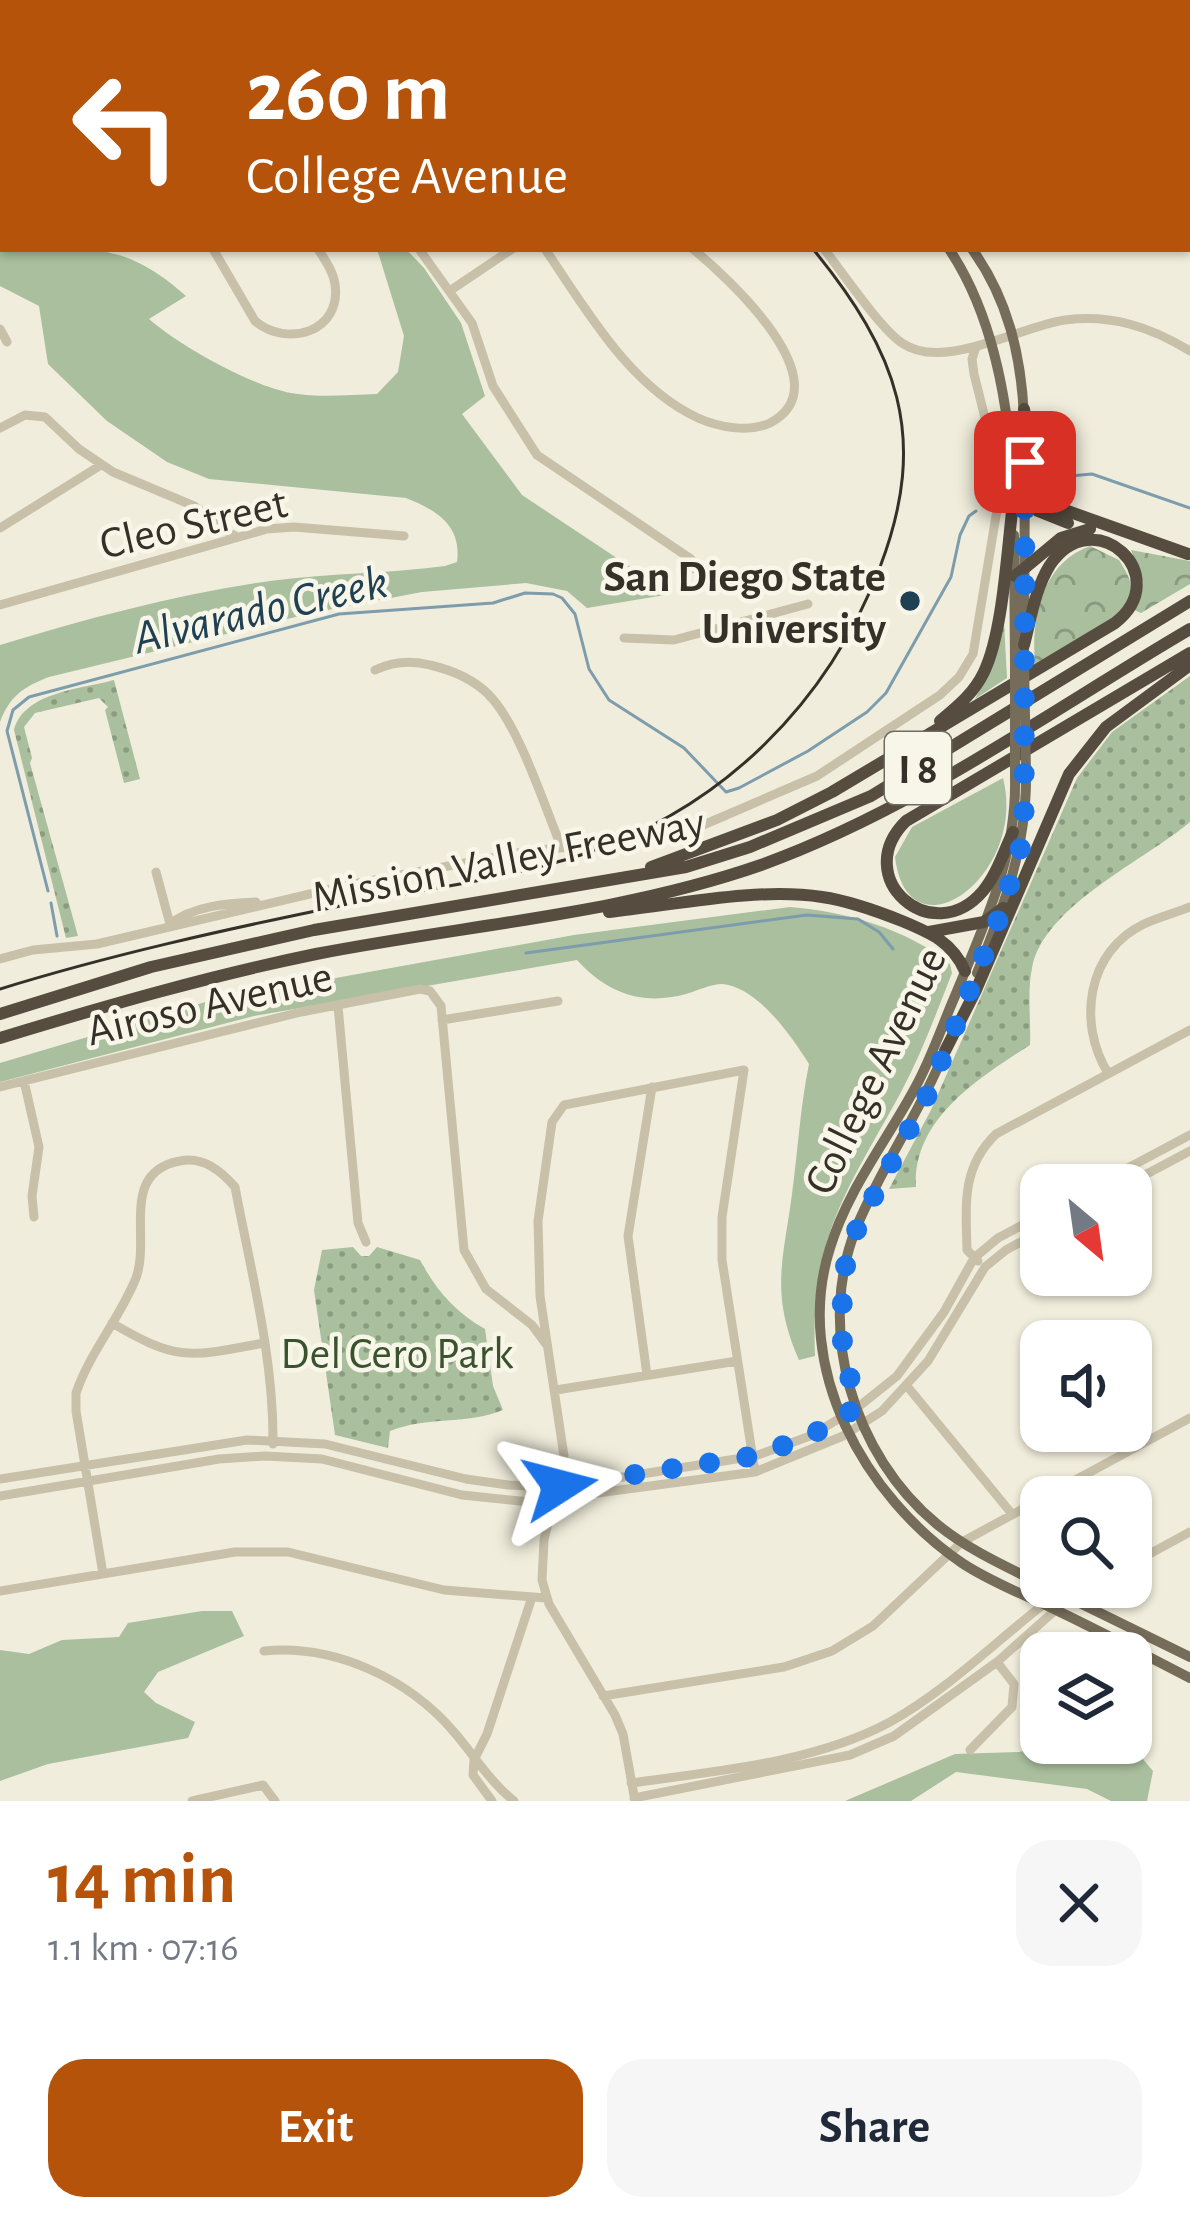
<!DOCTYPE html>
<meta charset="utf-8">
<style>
body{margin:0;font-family:"Alegreya Sans",sans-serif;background:#f6f6f7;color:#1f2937;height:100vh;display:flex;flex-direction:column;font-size:45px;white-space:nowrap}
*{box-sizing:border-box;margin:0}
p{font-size:39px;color:#747a83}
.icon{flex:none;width:66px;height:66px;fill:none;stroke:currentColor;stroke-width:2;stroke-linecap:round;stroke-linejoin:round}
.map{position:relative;height:1801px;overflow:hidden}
.sheet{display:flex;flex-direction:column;background:#fff;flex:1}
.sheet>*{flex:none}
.guide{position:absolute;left:0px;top:0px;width:1191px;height:252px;box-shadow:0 3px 9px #0004;background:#b45309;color:#fff;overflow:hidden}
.needle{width:78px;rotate:151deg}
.controls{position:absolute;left:1020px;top:1164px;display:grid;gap:24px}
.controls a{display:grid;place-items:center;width:132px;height:132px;border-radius:24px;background:#fff;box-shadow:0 3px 9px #0004;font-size:60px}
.pin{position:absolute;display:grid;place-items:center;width:102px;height:102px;color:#fff;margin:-51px;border-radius:24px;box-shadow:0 6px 18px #0006}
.me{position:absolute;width:132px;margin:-66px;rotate:81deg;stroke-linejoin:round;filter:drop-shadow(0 0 9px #0008)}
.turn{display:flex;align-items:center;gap:42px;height:252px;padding:0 48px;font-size:54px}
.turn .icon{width:156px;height:156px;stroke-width:2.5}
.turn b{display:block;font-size:84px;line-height:102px}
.round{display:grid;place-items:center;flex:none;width:126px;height:126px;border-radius:36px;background:#f6f6f7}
.overview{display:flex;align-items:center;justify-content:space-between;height:204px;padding:0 48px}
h1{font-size:72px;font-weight:600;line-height:90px;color:#b45309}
.button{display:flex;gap:24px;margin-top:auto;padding:24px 48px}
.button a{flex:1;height:138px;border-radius:36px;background:#b45309;color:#fff;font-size:48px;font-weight:600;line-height:138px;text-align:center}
.button a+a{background:#f6f6f7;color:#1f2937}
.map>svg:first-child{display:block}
.grass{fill:#a9bf9d}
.forest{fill:url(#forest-crowns)}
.park{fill:url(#park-dots)}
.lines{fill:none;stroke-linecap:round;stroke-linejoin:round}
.stream{stroke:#7d9cac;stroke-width:3}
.minor-tunnel{stroke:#cbc7b8;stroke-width:9;stroke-dasharray:9 4.5;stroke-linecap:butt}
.minor{stroke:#c8c0a9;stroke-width:9}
.major{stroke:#766c5a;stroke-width:10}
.highway{stroke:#564d40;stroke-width:12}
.tram{stroke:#353028;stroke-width:3}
.major-bridge{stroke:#766c5a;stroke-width:10}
.route{stroke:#1a73e8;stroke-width:21;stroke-dasharray:0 37.8}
.poi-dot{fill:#204154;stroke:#f8f6e8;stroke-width:4.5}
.labels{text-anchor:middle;stroke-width:9;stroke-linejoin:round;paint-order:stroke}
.shield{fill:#f8f6e8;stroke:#706b62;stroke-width:3}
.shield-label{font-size:42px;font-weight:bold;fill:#353028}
.street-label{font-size:45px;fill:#353028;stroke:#f8f6e8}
.poi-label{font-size:45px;font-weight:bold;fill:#353028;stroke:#f8f6e8;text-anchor:end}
.park-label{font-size:45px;fill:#3a522d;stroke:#f8f6e8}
.water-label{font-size:48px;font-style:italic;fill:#204154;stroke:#f8f6e8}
</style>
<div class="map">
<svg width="1190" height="1801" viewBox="0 0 1190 1801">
<defs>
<pattern id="forest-crowns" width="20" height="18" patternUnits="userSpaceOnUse" patternTransform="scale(3)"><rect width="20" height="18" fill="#a9bf9d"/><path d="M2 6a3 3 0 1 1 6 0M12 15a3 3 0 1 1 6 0" fill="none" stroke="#8a9c80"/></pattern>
<pattern id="park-dots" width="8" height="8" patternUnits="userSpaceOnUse" patternTransform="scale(3)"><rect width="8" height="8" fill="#a9bf9d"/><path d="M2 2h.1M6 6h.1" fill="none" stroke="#8a9c80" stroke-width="1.8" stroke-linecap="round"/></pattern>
</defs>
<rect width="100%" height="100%" fill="#f0eddc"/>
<!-- grass -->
<path class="grass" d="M0,0H12L3,3V249C84,249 121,238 186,296L149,319C181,347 250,385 291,393C319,398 349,395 377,394L398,372L404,336L377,249H406L424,268L461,323L485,396L462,414L522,495L671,594L587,608L567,591L526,583L422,592L312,613L49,677C23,687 10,696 0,722V645C90,618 177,594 270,581C328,573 387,574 445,566L457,562C462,525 436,510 406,498L209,479L167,462L107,421L48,364L39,306L0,286Z
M1003,778C1028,876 908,962 895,857L912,827Z
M790,907C844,911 907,929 950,964L952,973C936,1014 921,1055 900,1094C846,1192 810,1238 815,1356L799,1360C770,1293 783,1262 792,1194C798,1150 800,1108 809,1064C792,1037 758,987 722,984C711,984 696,991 686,994C642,1006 607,993 577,960L254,1016L0,1082V1063L209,1001L574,935Z
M202,1611H232L244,1636L158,1672L144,1692L156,1703L195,1722L188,1738L48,1764L0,1781V1650L29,1654L62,1640L119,1637L128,1623Z
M1053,1745L1142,1758L1153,1771L1147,1801H1111L1087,1789L956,1772L911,1801H845L955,1754L1019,1752Z"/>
<!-- forest -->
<path class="forest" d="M1090,546L1119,560C1123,567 1131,578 1131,587C1132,619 1060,650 1035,664C1031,618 1042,563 1090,546Z
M1131,550L1190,561V584L1141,613L1134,610L1143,583Z
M1004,622L1007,678L975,699L992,664Z"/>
<!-- park -->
<path class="park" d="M1190,676V822C1147,859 1043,906 1032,968C1027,992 1031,1020 1030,1045C980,1077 912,1119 916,1187L889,1189L931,1110L1077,778L1112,732Z
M114,680L140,779L124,783L105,710L108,707L99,698L35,713L24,727L32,758L30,763L78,936L66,938L14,730C24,692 81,689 114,680Z
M353,1247L361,1256H369L377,1247L420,1260C436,1290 455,1312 485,1329L493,1386L503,1410C467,1425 427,1416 390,1431L388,1448L335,1435L314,1290L322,1250Z"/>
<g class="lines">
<!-- stream -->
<path class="stream" d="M1059,477L1092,474L1190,508
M48,891L7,731L13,710L29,697L339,614L493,603L525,593L553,594L562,598L575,614L589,669L609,700L684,748L726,792L739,788L808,751L867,712L886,693L951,577L960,535L969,516L976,511
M51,903L57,936
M526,953L807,915L858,919L879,932L893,949"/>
<!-- minor-tunnel -->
<path class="minor-tunnel" d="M1003,3L1008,0"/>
<!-- minor -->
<path class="minor" d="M164,0L166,3
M215,0L219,3
M356,0L357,3
M702,0L704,3
M1062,0L1064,3
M1088,0L1090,3
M52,3V0
M174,3L178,0
M545,3V1
M1188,216L1190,214
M213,249L255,321C287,348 342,332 335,284C333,271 325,260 318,249
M419,249L472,323L493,386L537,455L691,559L695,569
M545,249C586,309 629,386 698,418C718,427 749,433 770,423C845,384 727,277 693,249
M824,249C843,273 879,327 902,343C943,372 1021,326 1065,320C1111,314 1151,327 1190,351
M451,290L512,249
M0,329L7,342
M0,428L25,415L45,417L79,449L113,472L194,506C210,515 216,530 234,535
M0,528L101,465
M0,605L267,529L294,527L404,536
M624,638L674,640L808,604
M375,670C392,662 411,660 430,665C451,670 472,678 488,694C518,723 544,805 561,846
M156,872L170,924
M170,924C193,906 228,903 256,902
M0,959L33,950L97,944L348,885L528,851L654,839L694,829L817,776L940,695L959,677L973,654L997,510L998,470L974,374L972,359L976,347
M338,1006L358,1223L366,1242
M442,1020L558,1001
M1108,1073C1077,1023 1087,951 1144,924C1159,917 1175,913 1190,907
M24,1081L39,1147L32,1196L34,1217
M0,1087L301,1012L420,989L430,991L441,1006L464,1250L486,1289L532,1325L546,1344
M1096,1185L1190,1135
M1126,1185L1190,1151
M978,1261L967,1250C966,1205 961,1168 996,1134L1190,1030
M112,1323C178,1362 190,1357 264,1343
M647,1375L628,1236L652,1087
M907,1386L1012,1514
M556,1390L737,1361
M0,1479L247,1440L325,1444L466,1479L508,1485L560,1487L755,1456L810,1436L857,1408L897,1376L944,1312L974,1258L998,1238L1041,1215
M0,1496L219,1459L265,1456L322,1459L462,1495L530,1502L755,1472L843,1436L882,1411L928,1361L985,1267L1006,1250L1041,1231
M1044,1497L1190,1418
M1131,1564L1190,1532
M103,1574L76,1411V1393C90,1352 120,1318 136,1278C151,1238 119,1172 180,1161C203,1156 221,1171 235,1187C251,1272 274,1358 273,1444
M0,1591L235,1552H288L444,1590L546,1598
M264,1651C335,1644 409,1679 454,1732C474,1755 490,1782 514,1801
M603,1696L784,1667L832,1651L873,1626L962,1542L1041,1499
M970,1750L1012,1707L1014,1684L997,1662
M631,1783C716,1771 814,1763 890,1722C946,1691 994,1643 1044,1604
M634,1798L850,1755L894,1736L997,1662L1069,1598L1090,1587
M192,1801L263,1785L275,1801
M492,1801L473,1775L474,1760L487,1734L532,1597
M635,1801L623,1734L615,1715L549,1604L542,1580L544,1540L564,1456L540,1296L538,1221L552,1122L564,1105L744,1070L722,1217V1260L755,1472"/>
<!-- major -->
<path class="major" d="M847,3V0
M862,3L863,0
M949,249C997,320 1011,419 1014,504
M972,249C1008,299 1021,355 1024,416
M1014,535L1015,664
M1024,660L1025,447
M1015,778C1017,857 984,925 955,996C942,1026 931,1059 915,1088C886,1142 848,1189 830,1248C792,1368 865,1497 962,1563C992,1583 1028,1596 1060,1612C1104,1633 1147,1656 1190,1678
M977,973C1004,906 1027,847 1026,774
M947,1046C922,1109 883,1164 857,1226C815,1328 853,1456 938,1525C969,1550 1005,1566 1041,1584
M1047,1587L1190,1657"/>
<!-- highway -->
<path class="highway" d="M1024,409C1030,438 1028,484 1048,504L1188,554
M1025,496L1038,511L1068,523
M1015,576L1061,538L1090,529
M940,721C958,706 974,693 984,672C1004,630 1007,545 1014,496
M1013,832C1004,851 997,874 983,891C932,951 849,877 906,821L1190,653
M651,867L777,820L832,792L1115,623C1176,576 1094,500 1050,565C1035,589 1031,618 1024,645
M609,912C675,905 757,887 822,897C850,901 877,911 902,921C931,933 952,942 965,971
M929,932L984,922L1003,908
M0,1014L151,967L314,930L686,867L750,847L871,796L1190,601
M0,1038C105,1006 209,976 316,954C464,925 617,915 761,865C914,810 1050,711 1190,629
M945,1051L976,990L1069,774L1106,727L1190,665"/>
<!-- tram -->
<path class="tram" d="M0,989C110,955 223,930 335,907C418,890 504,880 584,854C723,808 828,703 880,567C930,436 897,352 813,249"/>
<!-- major-bridge -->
<path class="major-bridge" d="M1024,660L1026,774
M1015,778V664"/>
</g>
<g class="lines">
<!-- route -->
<path class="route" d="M560,1486L754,1456L810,1436L856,1408L840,1329L846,1261L858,1226L928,1094L1003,908L1024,836L1025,462"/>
</g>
<!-- markers -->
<circle class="poi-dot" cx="910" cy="601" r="12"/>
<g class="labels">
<!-- shield labels -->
<rect class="shield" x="885" y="732" width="66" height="72" rx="9"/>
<g class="shield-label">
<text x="918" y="783">I 8</text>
</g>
<!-- street labels -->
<g class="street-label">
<text transform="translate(193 522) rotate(-13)" y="16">Cleo Street</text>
<text transform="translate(508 858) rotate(-11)" y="16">Mission Valley Freeway</text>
<text transform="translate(209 1002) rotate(-13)" y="16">Airoso Avenue</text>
<text transform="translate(874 1070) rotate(-64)" y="16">College Avenue</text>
</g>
<!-- poi labels -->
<g class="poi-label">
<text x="886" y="591">San Diego State<tspan x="886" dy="52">University</tspan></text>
</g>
<!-- park labels -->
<g class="park-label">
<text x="397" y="1368">Del Cero Park</text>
</g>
<!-- water labels -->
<g class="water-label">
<text transform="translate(260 608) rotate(-13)" y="17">Alvarado Creek</text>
</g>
</g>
</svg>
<div class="controls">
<a><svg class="needle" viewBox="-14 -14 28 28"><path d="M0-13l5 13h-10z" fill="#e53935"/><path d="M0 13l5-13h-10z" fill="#747a83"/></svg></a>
<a><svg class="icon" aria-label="sound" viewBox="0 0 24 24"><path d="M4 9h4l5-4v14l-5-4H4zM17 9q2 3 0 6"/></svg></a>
<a><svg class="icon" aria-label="search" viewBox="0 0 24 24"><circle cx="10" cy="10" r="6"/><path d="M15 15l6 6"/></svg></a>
<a><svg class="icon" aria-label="layers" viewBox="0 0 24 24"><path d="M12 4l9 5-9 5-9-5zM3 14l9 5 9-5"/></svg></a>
</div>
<div class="pin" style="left:1025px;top:462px;background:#d93025"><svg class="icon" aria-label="arrive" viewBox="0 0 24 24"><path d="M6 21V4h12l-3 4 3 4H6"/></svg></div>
<svg class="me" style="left:560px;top:1486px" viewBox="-20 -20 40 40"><path d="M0-17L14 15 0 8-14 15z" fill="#1a73e8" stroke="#fff" stroke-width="4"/></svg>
<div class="guide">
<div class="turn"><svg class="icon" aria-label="left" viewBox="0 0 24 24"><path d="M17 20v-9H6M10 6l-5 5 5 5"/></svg><div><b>260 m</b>College Avenue</div></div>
</div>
</div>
<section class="sheet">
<div class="overview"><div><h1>14 min</h1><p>1.1 km · 07:16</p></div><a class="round"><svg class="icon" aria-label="close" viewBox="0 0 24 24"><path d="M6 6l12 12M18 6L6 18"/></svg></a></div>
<div class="button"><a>Exit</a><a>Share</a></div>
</section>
